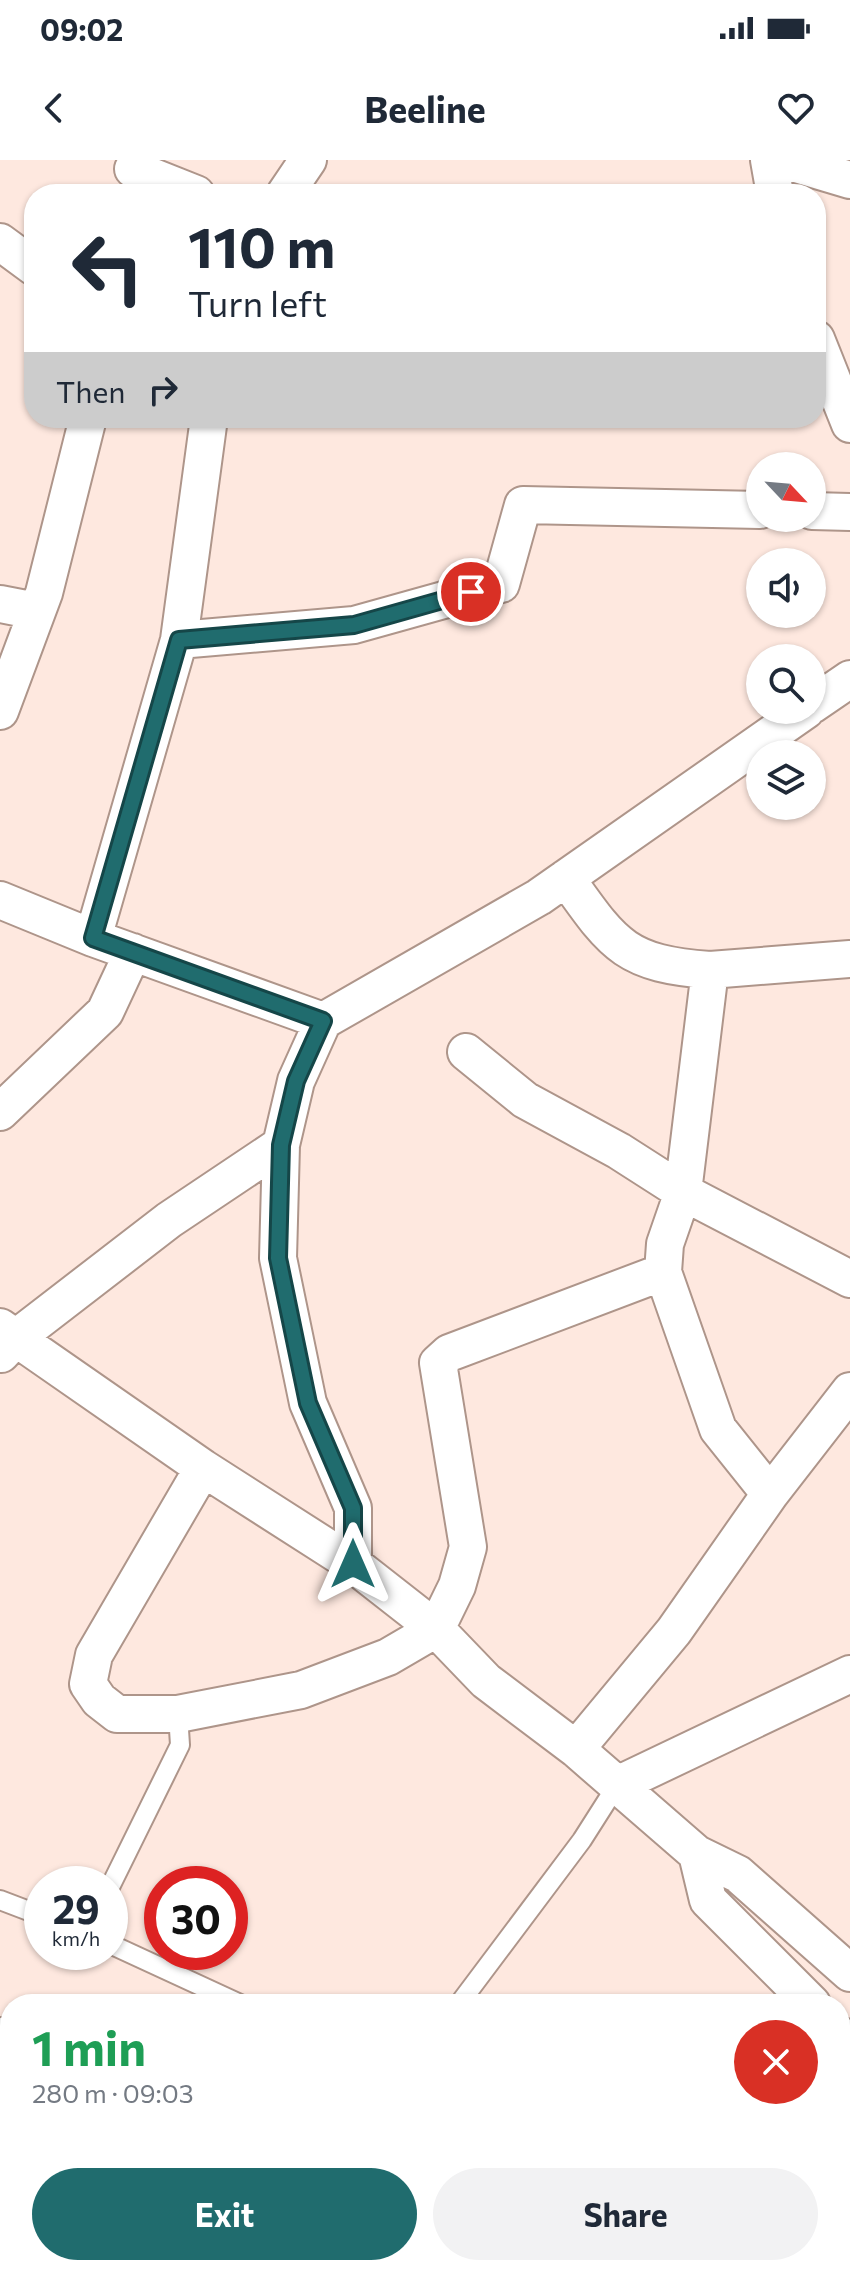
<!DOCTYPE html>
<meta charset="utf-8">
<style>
body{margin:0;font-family:Commissioner,sans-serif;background:#f2f2f3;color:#1f2937;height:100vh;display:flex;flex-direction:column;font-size:30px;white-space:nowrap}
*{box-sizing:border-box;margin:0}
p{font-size:26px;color:#747a83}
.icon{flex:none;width:44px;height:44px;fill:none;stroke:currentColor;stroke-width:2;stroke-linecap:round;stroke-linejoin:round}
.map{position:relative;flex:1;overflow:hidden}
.panel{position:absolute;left:0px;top:1834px;width:850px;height:282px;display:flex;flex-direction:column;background:#fff;border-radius:32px 32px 0 0;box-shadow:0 2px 6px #0004}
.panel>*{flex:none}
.hud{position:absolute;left:24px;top:24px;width:802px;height:244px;border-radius:32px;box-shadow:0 2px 6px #0004;background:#fff;color:#1f2937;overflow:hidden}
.needle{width:52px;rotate:116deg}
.controls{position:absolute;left:746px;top:292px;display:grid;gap:16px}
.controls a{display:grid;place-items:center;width:80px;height:80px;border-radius:50%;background:#fff;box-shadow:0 2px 6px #0004;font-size:40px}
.speed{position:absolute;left:24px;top:1706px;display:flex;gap:16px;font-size:40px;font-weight:700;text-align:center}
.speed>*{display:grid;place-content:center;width:104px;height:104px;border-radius:50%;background:#fff;box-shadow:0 2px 6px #0004;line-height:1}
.speed small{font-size:20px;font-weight:400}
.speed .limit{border:12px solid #d22;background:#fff;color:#111}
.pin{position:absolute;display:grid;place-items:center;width:68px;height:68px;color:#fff;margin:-34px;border:4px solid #fff;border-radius:50%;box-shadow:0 2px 8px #0007}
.me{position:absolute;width:88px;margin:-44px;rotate:0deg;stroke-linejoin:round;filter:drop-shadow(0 0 6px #0008)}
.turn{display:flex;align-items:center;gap:28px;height:168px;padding:0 32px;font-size:36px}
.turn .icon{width:104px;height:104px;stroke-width:2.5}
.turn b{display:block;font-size:56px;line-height:68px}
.then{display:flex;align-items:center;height:76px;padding:0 32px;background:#0003;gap:16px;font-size:30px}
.round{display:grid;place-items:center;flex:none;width:84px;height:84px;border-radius:42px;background:#f2f2f3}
.head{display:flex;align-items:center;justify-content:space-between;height:136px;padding:0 32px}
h1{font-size:48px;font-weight:700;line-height:60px;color:#1e9e55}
.primary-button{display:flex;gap:16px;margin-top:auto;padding:16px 32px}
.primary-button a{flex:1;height:92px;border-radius:48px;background:#206c6e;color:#fff;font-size:32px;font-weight:700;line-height:92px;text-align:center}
.primary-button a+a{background:#f2f2f3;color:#1f2937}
.status{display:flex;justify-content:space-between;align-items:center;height:56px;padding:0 40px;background:#fff;direction:ltr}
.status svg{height:22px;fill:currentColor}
header{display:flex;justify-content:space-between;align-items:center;height:104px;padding:0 32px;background:#fff;font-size:36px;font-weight:700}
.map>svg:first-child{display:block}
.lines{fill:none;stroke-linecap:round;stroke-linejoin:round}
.service-casing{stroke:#ae958a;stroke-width:22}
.minor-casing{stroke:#ae958a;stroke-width:40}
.service{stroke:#fff;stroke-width:18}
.minor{stroke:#fff;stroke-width:36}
.route-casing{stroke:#154648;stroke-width:20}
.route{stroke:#206c6e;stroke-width:14}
</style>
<div class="status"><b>09:02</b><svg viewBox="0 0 49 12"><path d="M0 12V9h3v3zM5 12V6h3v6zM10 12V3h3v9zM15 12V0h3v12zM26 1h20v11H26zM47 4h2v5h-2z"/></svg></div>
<header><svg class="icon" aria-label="back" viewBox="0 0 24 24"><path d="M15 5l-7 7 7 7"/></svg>Beeline<svg class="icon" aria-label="heart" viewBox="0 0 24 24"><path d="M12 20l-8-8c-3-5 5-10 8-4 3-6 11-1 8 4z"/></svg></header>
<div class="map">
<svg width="850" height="2115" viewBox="0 0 850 2115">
<rect width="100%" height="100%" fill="#fee8df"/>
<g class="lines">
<!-- service casing -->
<g class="service-casing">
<path id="service" d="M110,1727L180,1585L178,1554
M0,1740L42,1756
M110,1784L240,1844
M459,1844L582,1680L617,1625
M746,2106L760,2115"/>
</g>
<!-- minor casing -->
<g class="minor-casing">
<path id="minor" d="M769,0L775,34
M783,0L850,20
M133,9L196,34
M285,34L308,0
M0,82L34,107
M816,179L850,264
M209,258L179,480L354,465L501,424L523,345L760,350
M812,351L850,352
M0,444L36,451
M812,545L850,519
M0,551L44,433L88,258
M566,718C613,784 624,804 710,810
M0,740L93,778L323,861L539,737L806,550
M93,778L179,480
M323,861L296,921L281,985L278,1098L308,1243L353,1348V1404
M466,892L525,940L619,991L683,1032L850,1119
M0,952L105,852L133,792
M0,1167L203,1308L353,1404L436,1469L486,1521L576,1589L697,1694L738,1714L850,1813
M1,1194L16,1178L169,1060L281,985
M203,1308L94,1495L88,1524L99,1540L117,1554H178L301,1530L388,1497L436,1469L457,1426L468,1387L438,1203L449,1193L663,1112
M770,1334L850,1231
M576,1589L674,1471L770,1334L718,1269L663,1112L665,1084L683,1032L710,810L850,799
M617,1625L850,1514
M697,1694L708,1740L812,1844
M840,1875L850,1886
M0,1876L10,1882
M840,2035L850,2024
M840,2087L850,2082
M418,2106L435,2115
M783,2115L790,2106"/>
</g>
<!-- service -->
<use href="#service" class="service"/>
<!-- minor -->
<use href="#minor" class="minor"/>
</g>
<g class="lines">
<!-- route casing -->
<g class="route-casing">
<path id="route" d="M353,1404V1348L308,1243L278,1098L281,985L296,921L323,861L93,778L179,480L354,465L471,432"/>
</g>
<!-- route -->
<use href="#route" class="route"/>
</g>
</svg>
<div class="controls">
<a><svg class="needle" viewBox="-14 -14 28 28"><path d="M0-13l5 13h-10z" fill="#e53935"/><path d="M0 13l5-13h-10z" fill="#747a83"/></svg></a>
<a><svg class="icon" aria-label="sound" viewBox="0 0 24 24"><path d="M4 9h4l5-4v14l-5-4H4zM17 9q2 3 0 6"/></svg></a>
<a><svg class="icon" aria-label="search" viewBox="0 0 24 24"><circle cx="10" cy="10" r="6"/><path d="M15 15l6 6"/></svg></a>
<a><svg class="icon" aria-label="layers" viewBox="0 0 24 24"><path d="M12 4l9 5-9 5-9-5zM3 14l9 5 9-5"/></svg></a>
</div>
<div class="speed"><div>29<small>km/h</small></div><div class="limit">30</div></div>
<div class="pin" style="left:471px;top:432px;background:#d93025"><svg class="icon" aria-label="arrive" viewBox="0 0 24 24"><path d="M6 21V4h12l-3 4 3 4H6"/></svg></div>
<svg class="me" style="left:353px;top:1404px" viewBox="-20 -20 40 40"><path d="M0-17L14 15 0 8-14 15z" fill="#206c6e" stroke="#fff" stroke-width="4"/></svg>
<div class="hud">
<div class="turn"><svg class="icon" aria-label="left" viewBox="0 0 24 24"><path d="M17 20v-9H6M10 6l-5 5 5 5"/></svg><div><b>110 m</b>Turn left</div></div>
<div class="then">Then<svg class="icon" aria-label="right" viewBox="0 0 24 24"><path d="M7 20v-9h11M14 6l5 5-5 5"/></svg></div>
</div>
<section class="panel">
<div class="head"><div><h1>1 min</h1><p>280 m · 09:03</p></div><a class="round" style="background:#d93025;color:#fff"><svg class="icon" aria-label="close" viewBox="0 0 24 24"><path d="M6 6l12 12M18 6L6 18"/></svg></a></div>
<div class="primary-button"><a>Exit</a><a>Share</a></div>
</section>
</div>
